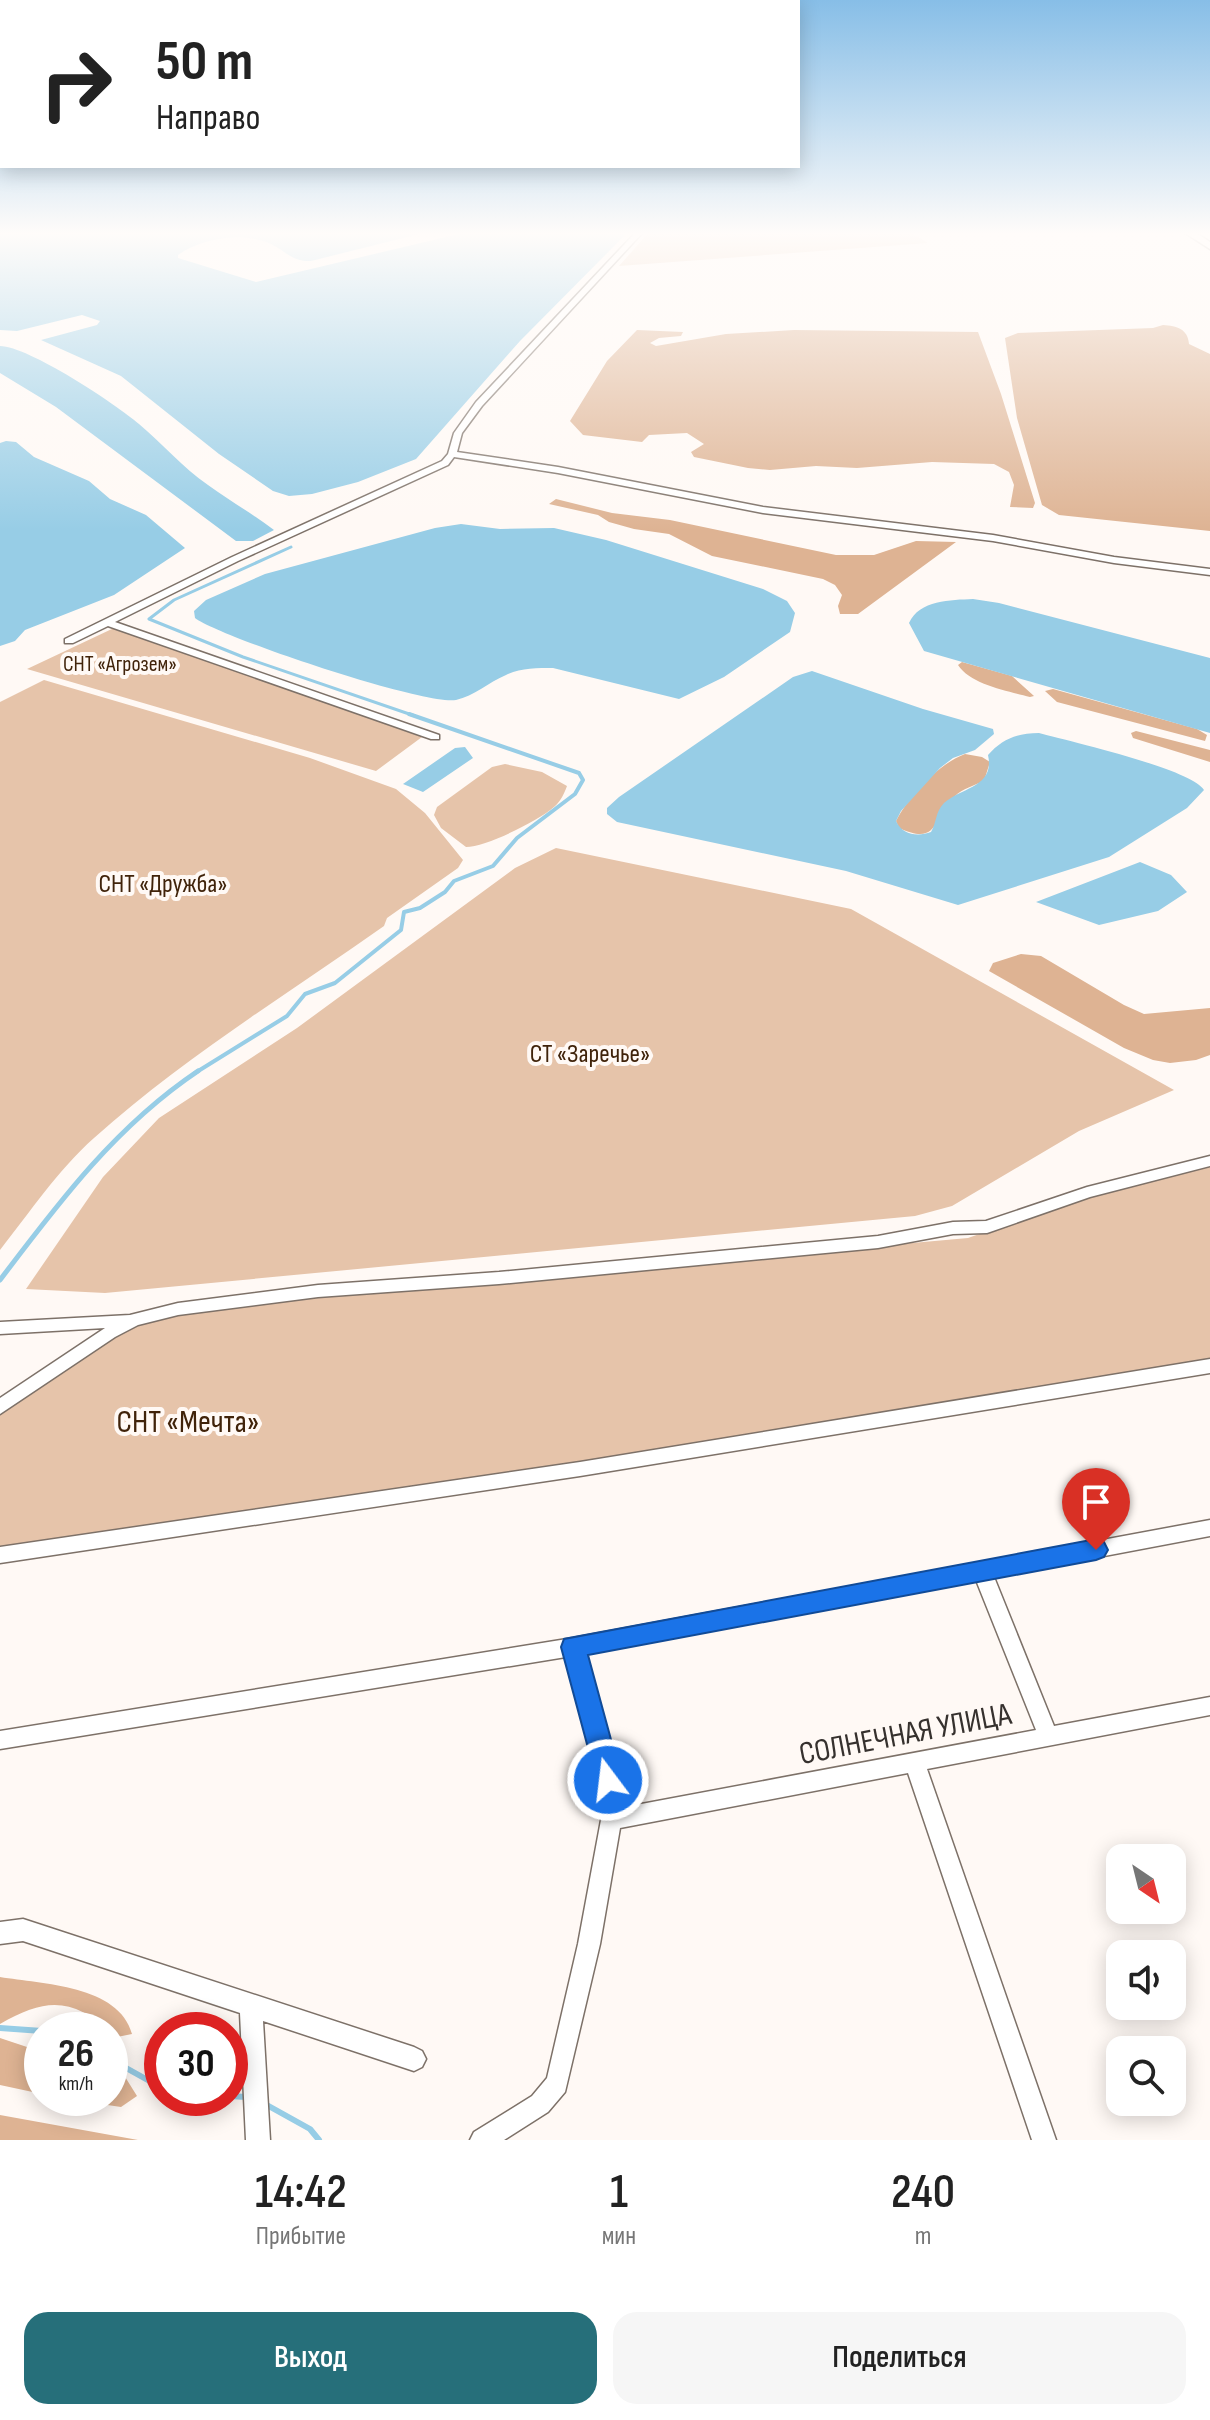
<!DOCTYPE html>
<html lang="ru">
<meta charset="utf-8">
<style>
body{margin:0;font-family:"Sofia Sans Condensed",sans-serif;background:#f6f6f6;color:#222;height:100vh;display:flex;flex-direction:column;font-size:30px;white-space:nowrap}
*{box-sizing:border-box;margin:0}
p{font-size:26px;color:#767676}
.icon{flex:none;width:44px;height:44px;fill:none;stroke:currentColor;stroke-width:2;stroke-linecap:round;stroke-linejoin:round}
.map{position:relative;height:2140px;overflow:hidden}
.details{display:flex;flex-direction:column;background:#fff;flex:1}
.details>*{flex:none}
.banner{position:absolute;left:0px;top:0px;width:800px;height:168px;box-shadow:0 4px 20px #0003;background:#fff;color:#222;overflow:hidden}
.needle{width:52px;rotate:145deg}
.buttons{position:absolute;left:1106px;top:1844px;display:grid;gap:16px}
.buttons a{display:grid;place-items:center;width:80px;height:80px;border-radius:16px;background:#fff;box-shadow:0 4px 20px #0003;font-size:40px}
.speed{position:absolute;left:24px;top:2012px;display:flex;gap:16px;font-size:40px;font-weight:700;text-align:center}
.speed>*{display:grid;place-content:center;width:104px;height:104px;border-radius:50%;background:#fff;box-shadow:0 4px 20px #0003;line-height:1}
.speed small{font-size:20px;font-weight:400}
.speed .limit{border:12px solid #d22;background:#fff;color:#111}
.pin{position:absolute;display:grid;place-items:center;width:68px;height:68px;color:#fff;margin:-82px -34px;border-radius:50% 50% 50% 0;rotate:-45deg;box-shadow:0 0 8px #0007}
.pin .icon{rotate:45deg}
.me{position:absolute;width:88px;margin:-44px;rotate:345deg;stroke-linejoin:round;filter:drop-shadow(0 0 6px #0008)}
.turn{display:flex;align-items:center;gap:28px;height:168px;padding:0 24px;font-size:36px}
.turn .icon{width:104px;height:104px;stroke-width:2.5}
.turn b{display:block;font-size:56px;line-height:68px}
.eta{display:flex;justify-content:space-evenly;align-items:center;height:136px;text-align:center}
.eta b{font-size:48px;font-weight:600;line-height:56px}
.primary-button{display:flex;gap:16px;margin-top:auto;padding:16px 24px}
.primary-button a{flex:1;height:92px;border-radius:24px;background:#266f7a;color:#fff;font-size:32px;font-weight:600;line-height:92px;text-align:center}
.primary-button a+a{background:#f6f6f6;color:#222}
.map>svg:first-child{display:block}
.green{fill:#e6c4aa}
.forest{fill:#deb393}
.water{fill:#97cde6}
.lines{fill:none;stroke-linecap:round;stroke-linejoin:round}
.stream-far3{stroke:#97cde6;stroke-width:3}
.stream-far2{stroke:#97cde6;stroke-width:4}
.stream-far1{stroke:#97cde6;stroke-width:5}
.stream{stroke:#97cde6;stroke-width:6}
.street-casing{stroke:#7d7168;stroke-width:3}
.secondary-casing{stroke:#7d7168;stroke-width:3}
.street{fill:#fff;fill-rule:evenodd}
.secondary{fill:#fff;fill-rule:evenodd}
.route{fill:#1a73e8;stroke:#114b97;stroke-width:2}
.labels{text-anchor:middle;stroke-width:8;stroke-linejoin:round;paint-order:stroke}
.far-park-label{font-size:22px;fill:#40230a;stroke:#fff9f5}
.park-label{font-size:26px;fill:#40230a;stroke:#fff9f5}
.near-park-label{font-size:32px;fill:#40230a;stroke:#fff9f5}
.near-street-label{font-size:32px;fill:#36312e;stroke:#fff9f5}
</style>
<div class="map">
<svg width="1210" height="2140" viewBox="0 0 1210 2140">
<rect width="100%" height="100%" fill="#fff9f5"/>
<!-- green -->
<path class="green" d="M650,231H908L928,243L619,266Z
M114,628L422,737L376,771L27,669Z
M44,680L310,758L396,789L425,813L463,860L458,868L387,918L384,926C286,995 182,1059 94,1138C58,1170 30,1212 0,1250V702Z
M505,764L542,772L567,786C564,794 561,801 554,807C538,821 486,847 466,847L441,828L434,815L437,807L492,767Z
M556,848L851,909L1174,1090L1079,1131L952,1206L915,1216L105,1293L26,1289L103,1177L159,1118L297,1028L515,868Z
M1210,1164V1360L75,1546L0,1552V1413L122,1331L162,1318L308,1297L968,1238L1093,1194Z"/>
<!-- forest -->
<path class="forest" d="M1163,325C1177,326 1188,329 1189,344L1210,354V531L1059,515L1042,505L1017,418L1005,338L1018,333L1153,328Z
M637,330L683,332L681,336L659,338L650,343L656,346L726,334L794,330L978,332L1001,394L1035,503L1033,508L1010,507L1014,485L1009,472L994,464L932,462L857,468L816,466L770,470L748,468L694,457L691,452L704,444L687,433L649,435L642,442L583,435L570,421L607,361Z
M556,499L612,513L670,520L836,555H874L916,541L956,542L858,614H840L838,606L842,595L835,585L823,579L712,556L669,534L634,529L609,522L598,515L549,504Z
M962,662L1012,676L1034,696L1030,697C1008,691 971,685 958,665Z
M1053,689L1197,729L1207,735L1205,741L1057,702L1045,691Z
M1136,731L1210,750V762L1133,738L1131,733Z
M965,754L982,757L990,762L984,781C975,785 962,789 955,796C932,817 940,847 899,828L896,821C909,796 938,764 965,754Z
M1021,954L1041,956L1124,1005L1144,1014L1210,1008V1055L1196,1060L1170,1063L1153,1060L1124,1048L989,971L993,963Z
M0,1977C42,1984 119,1985 132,2034L117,2037C75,1999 50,1995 0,2024Z
M0,2038L42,2052V2094L0,2085Z
M110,2070L122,2072L137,2096L121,2107L60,2098H110Z
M0,2115L138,2140H0Z"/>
<!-- water -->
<path class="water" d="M0,231H431L311,261C292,262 286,251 271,244C244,231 202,238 178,255V258L256,282L463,233L629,231L520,341L416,459L358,482L312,494L289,496L273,491L219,454L121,376L41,340L97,325L100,321L82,315L17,331L0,330Z
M0,346C28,346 116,404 139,424C162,443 183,468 208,485C230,501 253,514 274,530L253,541H236L56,407L0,373Z
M6,441L16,442L34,457L89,481L110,499L146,515L185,548L114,595L25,630L15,641L0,646V443Z
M461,524L500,529L554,528L606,540L763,589L787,601L795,613L790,632L724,677L679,699L553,668C537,668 520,668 506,675C489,682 474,696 456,700C426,706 222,638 195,618L194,611L206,600L265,574L435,528Z
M973,599L999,603L1210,658V733L924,651L909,623C919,600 951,600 973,599Z
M812,671L923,709L993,729L994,734L975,750L953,758L940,768L901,811L896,821C902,835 918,837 931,832C937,822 935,812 944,803C962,787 995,787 988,755C1002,739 1017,733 1039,733C1068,741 1192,769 1204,790L1187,808L1109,857L958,905L846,871L617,822L607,814V808L619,797L793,677Z
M465,747L473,758L423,792L403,784L455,748Z
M1140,862L1171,875L1187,892L1158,911L1099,925L1036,902Z"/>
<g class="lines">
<!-- stream-far3 -->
<path class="stream-far3" d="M291,547L174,600L149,619L243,657L415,716"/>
<!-- stream-far2 -->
<path class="stream-far2" d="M195,1073L287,1016L305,994L335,983L401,930L404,912L420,908L445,892L454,881L493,866L517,838L575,794L583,780L579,773L409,714"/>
<!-- stream-far1 -->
<path class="stream-far1" d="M0,1280C59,1202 116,1126 198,1071"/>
<!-- stream -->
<path class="stream" d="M0,2028L42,2031
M110,2059L162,2088
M230,2096L246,2097
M265,2104L310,2129L319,2140"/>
<!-- street casing -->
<g class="street-casing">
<path id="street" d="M637,231H644L482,406L462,433L457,452L558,467L763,507L993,535L1114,557L1210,569V575L1114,563L993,541L763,513L558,473L454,457L448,465L238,561L115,622L439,735V739H431L108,626L73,643H65V639L232,557L442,461L448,454L454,433L476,402Z
M1210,1156V1166L1090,1197L987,1233L953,1234L878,1248L499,1284L318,1297L178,1315L138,1325L115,1337L0,1414V1398L105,1328L0,1334V1322L130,1315L178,1303L318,1285L499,1272L878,1236L953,1222L986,1221L1087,1187Z
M1210,1359V1373L580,1476L0,1563V1547L580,1462Z
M1210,1520V1536L994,1577L1054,1726L1210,1697V1715L927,1769L1056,2140H1032L908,1773L620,1828L600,1944L565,2092L548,2112L504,2140H470L474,2132L532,2096L547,2078L578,1944L601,1820L598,1780L566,1657L0,1749V1731L573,1638ZM976,1580L1036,1730L620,1808L618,1780L584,1654Z
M23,1919L414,2047L422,2051L426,2059L422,2067L414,2071L263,2021L270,2140H246L240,2013L23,1941L0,1944V1922Z"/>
</g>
<!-- secondary casing -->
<g class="secondary-casing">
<path id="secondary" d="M1182,231H1193L1210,242V249Z"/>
</g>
<!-- street -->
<use href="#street" class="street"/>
<!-- secondary -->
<use href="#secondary" class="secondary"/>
</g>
<!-- sky -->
<linearGradient id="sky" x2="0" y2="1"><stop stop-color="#87bee7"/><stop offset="0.44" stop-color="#fffcfa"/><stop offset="1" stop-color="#fffcfa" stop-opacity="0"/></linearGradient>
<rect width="1210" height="531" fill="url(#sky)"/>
<!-- route -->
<path class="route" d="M1096,1539L1104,1542L1108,1550L1104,1557L1096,1560L588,1655L622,1780L618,1789L608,1793L599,1789L561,1647L564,1639Z"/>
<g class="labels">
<!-- far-park labels -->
<g class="far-park-label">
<text x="120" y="671">СНТ «Агрозем»</text>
</g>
<!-- park labels -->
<g class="park-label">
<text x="163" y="892">СНТ «Дружба»</text>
<text x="590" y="1062">СТ «Заречье»</text>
</g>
<!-- near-park labels -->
<g class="near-park-label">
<text x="188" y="1432">СНТ «Мечта»</text>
</g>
<!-- near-street labels -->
<g class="near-street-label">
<text transform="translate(905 1733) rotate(-11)" y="11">СОЛНЕЧНАЯ УЛИЦА</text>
</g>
</g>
</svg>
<div class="buttons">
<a><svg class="needle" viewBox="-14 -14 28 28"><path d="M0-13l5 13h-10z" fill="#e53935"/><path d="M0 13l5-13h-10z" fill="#767676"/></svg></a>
<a><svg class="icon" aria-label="sound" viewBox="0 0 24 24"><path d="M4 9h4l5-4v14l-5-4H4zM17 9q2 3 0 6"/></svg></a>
<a><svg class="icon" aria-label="search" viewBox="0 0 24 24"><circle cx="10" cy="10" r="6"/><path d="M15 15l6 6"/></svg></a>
</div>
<div class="speed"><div>26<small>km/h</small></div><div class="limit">30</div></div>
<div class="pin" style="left:1096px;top:1550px;background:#d93025"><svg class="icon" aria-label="arrive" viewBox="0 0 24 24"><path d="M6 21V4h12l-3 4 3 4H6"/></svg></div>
<svg class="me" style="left:608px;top:1780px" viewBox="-20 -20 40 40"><circle r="17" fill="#1a73e8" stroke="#fff" stroke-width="3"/><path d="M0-11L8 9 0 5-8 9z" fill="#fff"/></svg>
<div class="banner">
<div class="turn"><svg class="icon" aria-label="right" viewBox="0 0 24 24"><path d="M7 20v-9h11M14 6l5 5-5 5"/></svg><div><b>50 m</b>Направо</div></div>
</div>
</div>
<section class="details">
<div class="eta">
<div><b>14:42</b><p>Прибытие</p></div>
<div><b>1</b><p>мин</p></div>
<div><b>240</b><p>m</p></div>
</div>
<div class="primary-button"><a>Выход</a><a>Поделиться</a></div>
</section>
